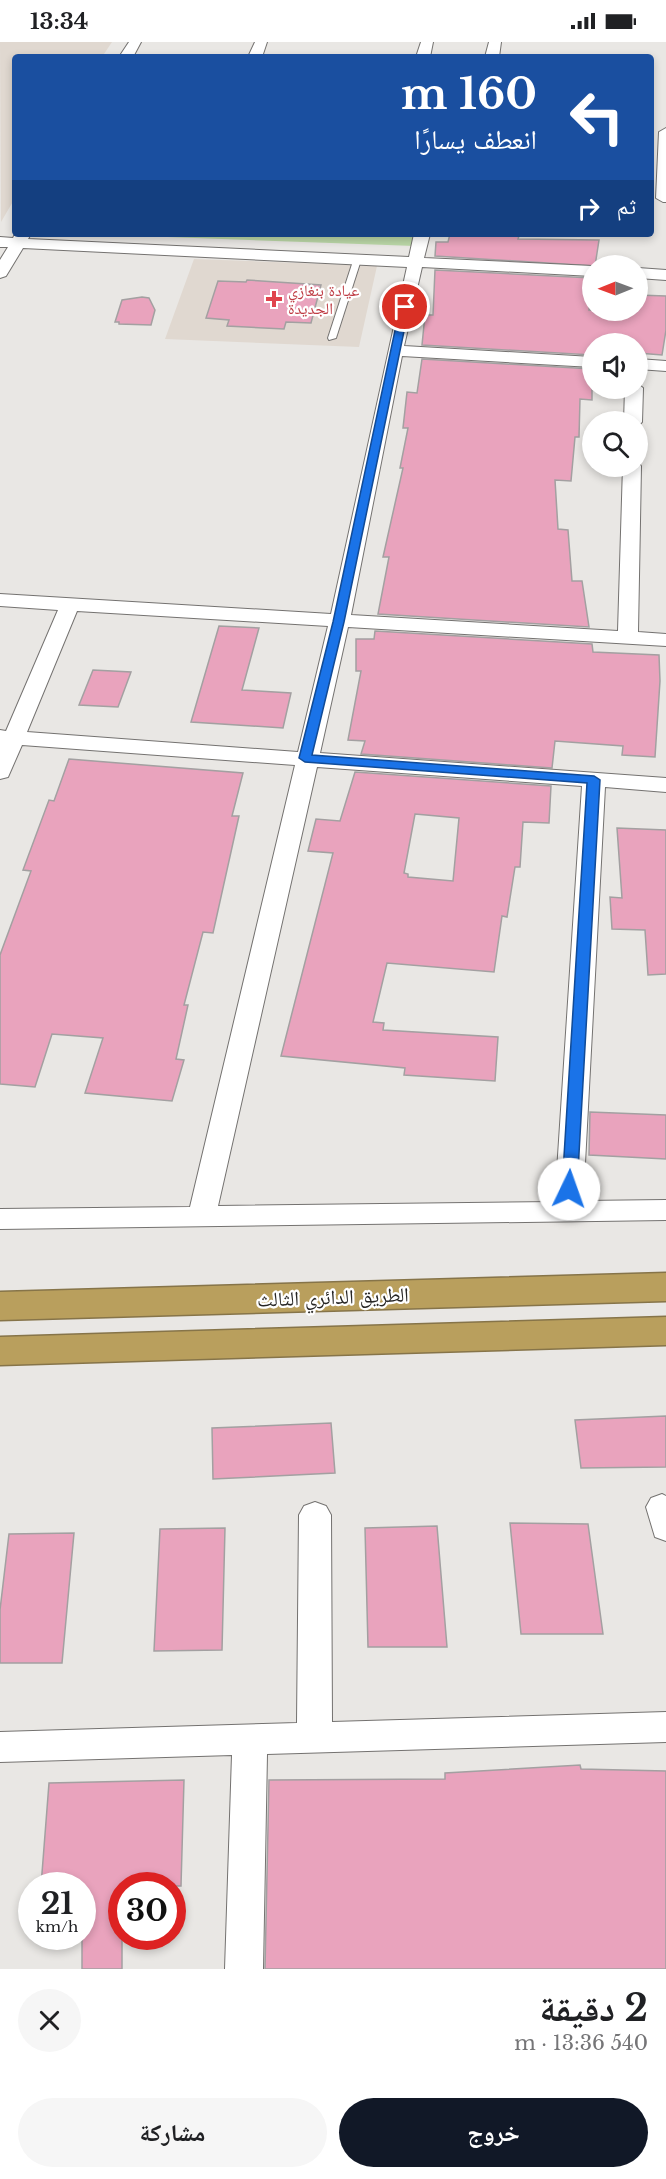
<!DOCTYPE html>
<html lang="ar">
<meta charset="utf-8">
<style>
body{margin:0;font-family:"Libre Baskerville","Noto Naskh Arabic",serif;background:#f6f6f6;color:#202124;direction:rtl;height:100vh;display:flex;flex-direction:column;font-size:22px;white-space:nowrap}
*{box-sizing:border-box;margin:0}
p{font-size:20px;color:#757577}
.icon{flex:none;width:33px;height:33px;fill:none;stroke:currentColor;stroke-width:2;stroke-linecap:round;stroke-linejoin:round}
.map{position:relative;height:1927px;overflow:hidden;direction:ltr}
.sheet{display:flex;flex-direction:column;background:#fff;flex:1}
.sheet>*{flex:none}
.top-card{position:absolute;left:12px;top:12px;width:642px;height:183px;border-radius:6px;box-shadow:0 3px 9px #0003;direction:rtl;background:#1a4fa0;color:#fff;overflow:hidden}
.needle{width:39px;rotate:269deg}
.tools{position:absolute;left:582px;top:213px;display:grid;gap:12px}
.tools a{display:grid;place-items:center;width:66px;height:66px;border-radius:50%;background:#fff;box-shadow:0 3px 9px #0003;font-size:30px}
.speed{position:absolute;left:18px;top:1830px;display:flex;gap:12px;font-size:30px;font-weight:700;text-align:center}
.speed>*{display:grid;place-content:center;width:78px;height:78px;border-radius:50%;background:#fff;box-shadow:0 3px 9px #0003;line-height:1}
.speed small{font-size:15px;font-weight:400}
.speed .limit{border:9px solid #d22;background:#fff;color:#111}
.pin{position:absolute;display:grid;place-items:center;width:51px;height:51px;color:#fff;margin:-26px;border:3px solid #fff;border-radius:50%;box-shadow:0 2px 6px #0007}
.me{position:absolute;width:66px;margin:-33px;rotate:3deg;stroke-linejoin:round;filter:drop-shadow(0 0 4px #0008)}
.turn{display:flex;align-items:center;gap:21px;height:126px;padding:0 18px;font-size:27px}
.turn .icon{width:78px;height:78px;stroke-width:2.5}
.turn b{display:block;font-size:42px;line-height:51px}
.then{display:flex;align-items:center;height:57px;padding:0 18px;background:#0003;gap:12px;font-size:22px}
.round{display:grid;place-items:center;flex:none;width:63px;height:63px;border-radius:32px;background:#f6f6f6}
.headline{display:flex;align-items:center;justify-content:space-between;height:102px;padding:0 18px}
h1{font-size:36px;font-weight:700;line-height:45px}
.action{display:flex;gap:12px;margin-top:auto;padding:12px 18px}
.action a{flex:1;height:69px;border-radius:36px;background:#111827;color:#fff;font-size:24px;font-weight:700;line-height:69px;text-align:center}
.action a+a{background:#f6f6f6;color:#202124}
.status{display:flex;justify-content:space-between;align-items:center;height:42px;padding:0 30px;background:#fff;direction:ltr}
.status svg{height:16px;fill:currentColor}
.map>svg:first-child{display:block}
.built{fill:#e0d8d0}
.green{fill:#bbd7a7}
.building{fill:#e9a3bd;stroke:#a3a0a1;stroke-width:1.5;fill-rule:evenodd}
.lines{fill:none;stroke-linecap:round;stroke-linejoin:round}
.lane-casing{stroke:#747270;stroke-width:2}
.street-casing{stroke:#747270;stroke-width:2}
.highway-casing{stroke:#867449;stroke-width:3}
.lane{fill:#fff;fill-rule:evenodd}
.street{fill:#fff;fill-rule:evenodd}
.highway{fill:#b99f5d;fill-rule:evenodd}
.route{fill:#1a73e8;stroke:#114b97;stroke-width:1.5}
.health-dot{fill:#e0444e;stroke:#fff;stroke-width:2}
.labels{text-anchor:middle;stroke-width:4.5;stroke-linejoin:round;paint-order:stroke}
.far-health-label{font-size:16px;fill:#be3a42;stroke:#fff;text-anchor:start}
.street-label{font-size:20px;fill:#262524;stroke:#fff}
</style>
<div class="status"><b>13:34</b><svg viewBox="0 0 49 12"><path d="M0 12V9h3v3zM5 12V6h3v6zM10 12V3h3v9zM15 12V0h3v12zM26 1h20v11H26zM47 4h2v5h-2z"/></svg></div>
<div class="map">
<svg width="666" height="1927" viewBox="0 0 666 1927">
<rect width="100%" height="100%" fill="#e9e7e4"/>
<!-- built -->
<path class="built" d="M0,0H112L102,15H15V156L1,180Z
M194,217L377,224L359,305L165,297Z"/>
<!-- green -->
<path class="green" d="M85,192H418L415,204Z"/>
<!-- building -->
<path class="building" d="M450,192L519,194L518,197L599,198L595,224L435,214L436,200H448Z
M435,228L592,236L589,268H638V253L666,254V288L662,313L638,311V302H592V313L422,303L425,273H433Z
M247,238L321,243L311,281L286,280L284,287L227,284L229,278L206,276L218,239L246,240Z
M142,255L149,256L155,268L151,283L119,282V280H115L122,258Z
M422,317L592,327V358L580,357L579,395H575L571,439L555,438L558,487L568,488L572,539H582L589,585L378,572L389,515H383L403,426H400L408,386H403L407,350L417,351Z
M219,584L259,586L242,648L291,651L283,686L191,680Z
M375,589L592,602L593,610L659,613L660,639L655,715L622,713L623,704L555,699L552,726L361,712L365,699L348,698L361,629H356V597H374Z
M93,628L131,630L118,665L79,663Z
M69,717L243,731L232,774H239L213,891L203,890L184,963H188L176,1017L184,1018L172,1059L85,1051L103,996L52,992L35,1045L0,1042V913L31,829L23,828L49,758L54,759Z
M355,730L551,744L549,781L523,780L520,825H515L507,875L502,874L494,930L387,921L373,980L384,981L383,988L498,995L495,1039L404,1033L405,1026L281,1014L333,811L308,809L316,777L340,779ZM415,772L459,776L453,839L408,835V832L404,831Z
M617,786L666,788V932L648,933L645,888L612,887L610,855L622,856Z
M590,1070L666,1073V1117L589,1113Z
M666,1374V1425L581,1426L575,1378Z
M331,1381L335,1431L213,1437L212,1386Z
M510,1481L588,1482L603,1592H521Z
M437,1484L447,1605H368L365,1486Z
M225,1486L222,1608L154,1609L160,1487Z
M74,1491L62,1621H0V1568L9,1492Z
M580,1723L581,1727L666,1729V1927H265L269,1738L445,1737V1731Z
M184,1738L181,1844H122V1927H82V1844H41L49,1741Z"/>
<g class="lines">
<!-- lane casing -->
<g class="lane-casing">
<path id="lane" d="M354,216L361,218L336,296L329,298L328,296Z"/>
</g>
<!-- street casing -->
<g class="street-casing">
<path id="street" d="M129,0H141L133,15H119Z
M255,0H267L262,15H248Z
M421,0H433L430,15H416Z
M489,0H501L499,15H485Z
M666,86V160H663L656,156L659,90Z
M15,192H31L28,197L409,215L414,192H430L424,216L592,224V234L422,225L404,304L592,315V325L402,314L351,573L618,589L623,424H638V420L641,424L638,590L666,592V604L348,585L320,711L666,736V750L605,745L583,1159L666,1158V1178L0,1187V1167L190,1165L295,723L22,703L8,735L0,737V688L6,689L58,568L0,564V552L331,572L407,225L23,206L6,234L0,236V218L8,205H0V195L13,196ZM77,569L328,584L298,710L27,690ZM317,725L582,744L555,1160L218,1164Z
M638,226L666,228V238L638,236Z
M638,317L666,319V329L638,327Z
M638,342L643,346L642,380L638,384V380H624L625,346H638Z
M662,1452L666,1454V1499L655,1495L646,1465L651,1456Z
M315,1460L326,1464L331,1473L332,1680L666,1670V1700L267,1712L263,1927H225L232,1713L0,1720V1690L297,1681L299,1473L304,1464Z"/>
</g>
<!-- highway casing -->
<g class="highway-casing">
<path id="highway" d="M666,1231V1259L0,1278V1250Z
M666,1275V1303L0,1323V1295Z"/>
</g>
<!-- lane -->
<use href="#lane" class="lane"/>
<!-- street -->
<use href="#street" class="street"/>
<!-- highway -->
<use href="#highway" class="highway"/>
</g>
<!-- route -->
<path class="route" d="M405,262L409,265L344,580L312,713L594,734L600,738L577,1147L569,1152L562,1147L587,741L305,720L299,716L333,580L400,265Z"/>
<!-- markers -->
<path class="health-dot" d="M271 248h6v6h6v6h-6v6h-6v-6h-6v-6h6z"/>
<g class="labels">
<!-- far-health labels -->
<g class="far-health-label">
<text x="288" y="254">عيادة بنغازي<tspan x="288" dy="18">الجديدة</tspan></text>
</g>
<!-- street labels -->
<g class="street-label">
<text transform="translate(333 1255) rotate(-2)" y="7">الطريق الدائري الثالث</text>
</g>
</g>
</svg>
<div class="tools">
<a><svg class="needle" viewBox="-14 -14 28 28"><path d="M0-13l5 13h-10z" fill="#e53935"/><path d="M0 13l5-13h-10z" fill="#757577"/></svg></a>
<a><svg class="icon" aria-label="sound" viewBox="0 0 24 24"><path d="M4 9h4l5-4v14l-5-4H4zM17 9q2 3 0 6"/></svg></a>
<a><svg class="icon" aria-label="search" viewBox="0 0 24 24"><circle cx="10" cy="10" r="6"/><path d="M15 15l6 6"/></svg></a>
</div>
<div class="speed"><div>21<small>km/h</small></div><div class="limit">30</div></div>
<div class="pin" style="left:405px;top:265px;background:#d93025"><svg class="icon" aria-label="arrive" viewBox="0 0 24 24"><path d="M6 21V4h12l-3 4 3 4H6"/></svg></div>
<svg class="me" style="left:569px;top:1147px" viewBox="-20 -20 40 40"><circle r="19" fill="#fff"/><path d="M0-13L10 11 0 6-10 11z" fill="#1a73e8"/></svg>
<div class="top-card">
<div class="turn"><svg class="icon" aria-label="left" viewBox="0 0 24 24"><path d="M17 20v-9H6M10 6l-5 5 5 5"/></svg><div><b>160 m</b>انعطف يسارًا</div></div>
<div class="then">ثم<svg class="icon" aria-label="right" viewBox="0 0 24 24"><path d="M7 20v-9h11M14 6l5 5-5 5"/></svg></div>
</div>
</div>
<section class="sheet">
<div class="headline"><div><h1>2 دقيقة</h1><p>540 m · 13:36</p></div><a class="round"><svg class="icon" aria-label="close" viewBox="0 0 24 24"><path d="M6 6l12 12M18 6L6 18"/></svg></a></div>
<div class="action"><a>خروج</a><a>مشاركة</a></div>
</section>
